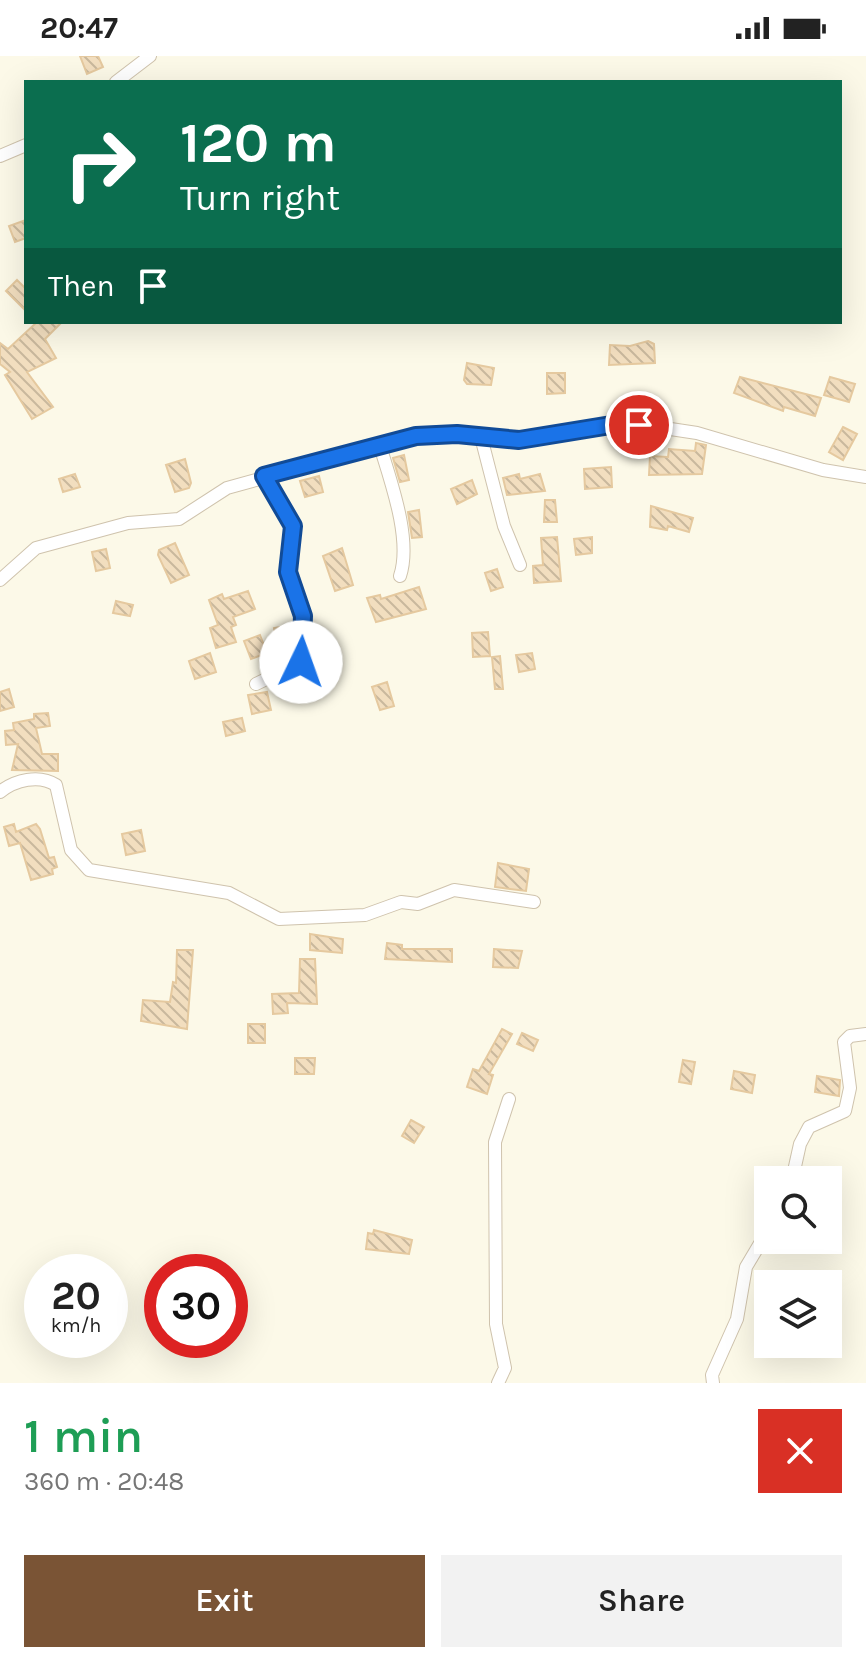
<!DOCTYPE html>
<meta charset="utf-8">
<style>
body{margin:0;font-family:Karla,sans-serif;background:#f2f2f2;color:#222;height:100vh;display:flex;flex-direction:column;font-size:30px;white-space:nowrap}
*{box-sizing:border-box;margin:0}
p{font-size:26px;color:#767676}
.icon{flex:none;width:44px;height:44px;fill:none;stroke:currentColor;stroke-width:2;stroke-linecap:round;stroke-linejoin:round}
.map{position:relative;height:1327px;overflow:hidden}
.panel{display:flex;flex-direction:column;background:#fff;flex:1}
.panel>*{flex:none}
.hud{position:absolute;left:24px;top:24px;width:818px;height:244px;border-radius:0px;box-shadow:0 8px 32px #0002;background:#0b6e4f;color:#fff;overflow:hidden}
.buttons{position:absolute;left:754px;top:1110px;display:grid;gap:16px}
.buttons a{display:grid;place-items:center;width:88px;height:88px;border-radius:0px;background:#fff;box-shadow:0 8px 32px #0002;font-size:40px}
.speed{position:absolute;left:24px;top:1198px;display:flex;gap:16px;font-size:40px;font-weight:700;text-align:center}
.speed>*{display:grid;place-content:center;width:104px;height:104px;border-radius:50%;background:#fff;box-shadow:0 8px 32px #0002;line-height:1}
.speed small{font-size:20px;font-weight:400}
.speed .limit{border:12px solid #d22;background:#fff;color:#111}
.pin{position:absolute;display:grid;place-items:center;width:68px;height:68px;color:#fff;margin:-34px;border:4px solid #fff;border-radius:50%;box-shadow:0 2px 8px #0007}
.me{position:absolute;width:88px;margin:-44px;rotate:3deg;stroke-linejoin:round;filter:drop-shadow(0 0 6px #0008)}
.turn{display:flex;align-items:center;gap:28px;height:168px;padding:0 24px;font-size:36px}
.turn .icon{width:104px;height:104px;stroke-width:2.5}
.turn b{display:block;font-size:56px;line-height:68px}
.then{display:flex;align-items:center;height:76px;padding:0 24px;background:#0003;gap:16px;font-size:30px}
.round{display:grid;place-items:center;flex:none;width:84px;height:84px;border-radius:0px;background:#f2f2f2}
.overview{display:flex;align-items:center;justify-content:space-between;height:136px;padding:0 24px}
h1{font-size:48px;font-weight:600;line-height:60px;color:#1e9e55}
.primary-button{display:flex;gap:16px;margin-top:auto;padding:16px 24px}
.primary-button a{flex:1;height:92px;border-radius:0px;background:#7a5435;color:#fff;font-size:32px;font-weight:600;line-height:92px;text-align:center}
.primary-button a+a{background:#f2f2f2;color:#222}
.status{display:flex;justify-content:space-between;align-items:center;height:56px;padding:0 40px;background:#fff;direction:ltr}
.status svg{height:22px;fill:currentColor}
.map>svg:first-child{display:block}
.building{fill:url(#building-back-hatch);stroke:#e5c99f;stroke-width:2}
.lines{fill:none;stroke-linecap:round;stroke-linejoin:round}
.minor-casing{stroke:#cfc3ad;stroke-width:14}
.minor{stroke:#fff;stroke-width:12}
.route-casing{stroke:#114b97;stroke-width:20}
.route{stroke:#1a73e8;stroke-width:14}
</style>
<div class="status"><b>20:47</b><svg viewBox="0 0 49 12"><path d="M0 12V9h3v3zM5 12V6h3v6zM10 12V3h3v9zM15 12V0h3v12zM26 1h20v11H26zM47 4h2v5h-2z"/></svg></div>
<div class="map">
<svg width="866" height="1327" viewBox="0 0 866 1327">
<defs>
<pattern id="building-back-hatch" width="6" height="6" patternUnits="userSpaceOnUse" patternTransform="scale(2)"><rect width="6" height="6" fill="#f2debf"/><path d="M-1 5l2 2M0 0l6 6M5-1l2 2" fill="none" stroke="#c9b89d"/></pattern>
</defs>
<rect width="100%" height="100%" fill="#fcf9e8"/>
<!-- building -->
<path class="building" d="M80,0H98L103,11L87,18Z
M26,164V182L15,186L9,170Z
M17,224L26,233V255L6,235Z
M37,266H62L45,283L56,302L27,316L53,351L32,363L5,319L10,316L0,308V287L8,293Z
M648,285L654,288L655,307L609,309L610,289L630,290Z
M467,307L494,312L491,329L467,328L464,324Z
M547,317H565V337L547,338Z
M740,321L821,342L815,360L784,351L783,355L734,337Z
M830,321L855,328L849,346L824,339Z
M843,371L857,378L843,404L829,396Z
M696,387L706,389L702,418L649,419L650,400L668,401L669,393L695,395Z
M404,399L409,424L400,426L393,402Z
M185,403L191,427L189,432L175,436L166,409Z
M611,411L612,431L585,433L584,413Z
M75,418L80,431L63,436L59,423Z
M519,418L520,423L540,418L545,435L507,439L503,422Z
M319,420L323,436L305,441L300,425Z
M472,424L477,438L457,448L451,433Z
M545,444H555L557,466H544Z
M651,450L693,462L689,476L668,470L667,474L650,471Z
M419,454L422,481L412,482L408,456Z
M557,481L561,525L534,527L533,510L543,509L541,482Z
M592,481V497L576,499L574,483Z
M175,487L189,519L171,527L158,499L159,494Z
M342,492L353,529L335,535L323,500Z
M106,493L110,512L96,515L92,496Z
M497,513L503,531L491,535L485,517Z
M419,531L426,553L376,566L367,542L380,539L381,543Z
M248,535L255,553L233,561L236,569L231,571L236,586L216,592L210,572L218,569L209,544L222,538L224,543Z
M116,545L133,549L130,560L113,557Z
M292,569L293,592L277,594L274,572Z
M488,576L490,600L473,601L472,577Z
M260,579L267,597L251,603L244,585Z
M210,597L216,616L195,623L189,605Z
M532,597L535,613L519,616L516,599Z
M500,600L503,633H495L492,601Z
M387,626L394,650L380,654L372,631Z
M9,633L14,651L0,655V636Z
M267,636L271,654L252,658L248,639Z
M48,657L50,670L36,672L42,698H58V715L12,714L18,688L6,689L5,675L14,674L13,667L34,663V658Z
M242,662L245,675L226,680L223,666Z
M14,768L16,776L36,768L40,773L49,802L54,801L57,811L52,813L53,818L31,824L20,787L9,790L4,771Z
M141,774L145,795L126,799L122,778Z
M498,807L529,813L526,835L495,831Z
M310,878L343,883L342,897L310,894Z
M387,887L402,889V893H452V906L385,903Z
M494,893L522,895L518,912L493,911Z
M177,894H193L187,973L141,965L143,944L170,946L173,926L176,927Z
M300,903H315L317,948L287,947L288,957L273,958L272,938L299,937Z
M248,968H265V987H248Z
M502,973L512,978L489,1018L493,1019L487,1038L467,1031L473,1013L479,1015Z
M522,977L538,984L533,995L517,988Z
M295,1002H315L314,1018H295Z
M683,1004L695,1006L691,1028L679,1026Z
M734,1015L755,1019L752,1037L731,1033Z
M817,1020L840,1024L839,1040L815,1036Z
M411,1064L424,1071L414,1087L402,1080Z
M374,1174L412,1184L409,1198L366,1193L368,1177L373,1178Z"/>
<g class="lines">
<!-- minor casing -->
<g class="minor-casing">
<path id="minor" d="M116,26L150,0
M0,100L26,89
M481,381L504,470L520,509
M380,390C391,426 412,484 400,520
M0,524L36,492L128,467L179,463L227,432L416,380L457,378L519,384L611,369L664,372L697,377L823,414L866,421
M256,628L301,606L303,560L288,516L293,470L264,420
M0,736C15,724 39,718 56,729L71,794L89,814L229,837L279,863L365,859L401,846L418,848L454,834L534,846
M792,1124L800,1088L809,1071L845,1055L850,1032L844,986L850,980L866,978
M498,1327L505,1312L496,1268L495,1086L509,1043
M713,1327L712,1319L737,1263L746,1211L768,1174"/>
</g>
<!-- minor -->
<use href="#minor" class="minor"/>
</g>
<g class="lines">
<!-- route casing -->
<g class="route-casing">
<path id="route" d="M301,606L303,560L288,516L293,470L264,420L416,380L457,378L519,384L611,369H639"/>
</g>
<!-- route -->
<use href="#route" class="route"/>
</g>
</svg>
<div class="buttons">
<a><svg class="icon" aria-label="search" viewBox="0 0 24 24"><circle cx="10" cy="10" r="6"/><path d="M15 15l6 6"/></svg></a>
<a><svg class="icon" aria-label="layers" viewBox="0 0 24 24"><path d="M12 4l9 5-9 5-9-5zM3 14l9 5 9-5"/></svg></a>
</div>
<div class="speed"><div>20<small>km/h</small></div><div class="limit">30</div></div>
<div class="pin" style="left:639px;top:369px;background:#d93025"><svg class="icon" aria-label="arrive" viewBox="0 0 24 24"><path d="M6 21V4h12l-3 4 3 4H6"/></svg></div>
<svg class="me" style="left:301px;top:606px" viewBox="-20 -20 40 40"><circle r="19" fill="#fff"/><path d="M0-13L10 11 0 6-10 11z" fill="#1a73e8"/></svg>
<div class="hud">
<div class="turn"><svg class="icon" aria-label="right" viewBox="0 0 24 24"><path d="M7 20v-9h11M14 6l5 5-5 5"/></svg><div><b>120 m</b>Turn right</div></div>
<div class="then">Then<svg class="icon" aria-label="arrive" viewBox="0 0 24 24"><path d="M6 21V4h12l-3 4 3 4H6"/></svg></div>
</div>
</div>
<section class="panel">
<div class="overview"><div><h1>1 min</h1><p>360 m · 20:48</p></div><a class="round" style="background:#d93025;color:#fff"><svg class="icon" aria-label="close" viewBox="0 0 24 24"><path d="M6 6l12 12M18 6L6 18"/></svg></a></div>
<div class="primary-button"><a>Exit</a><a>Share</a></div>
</section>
